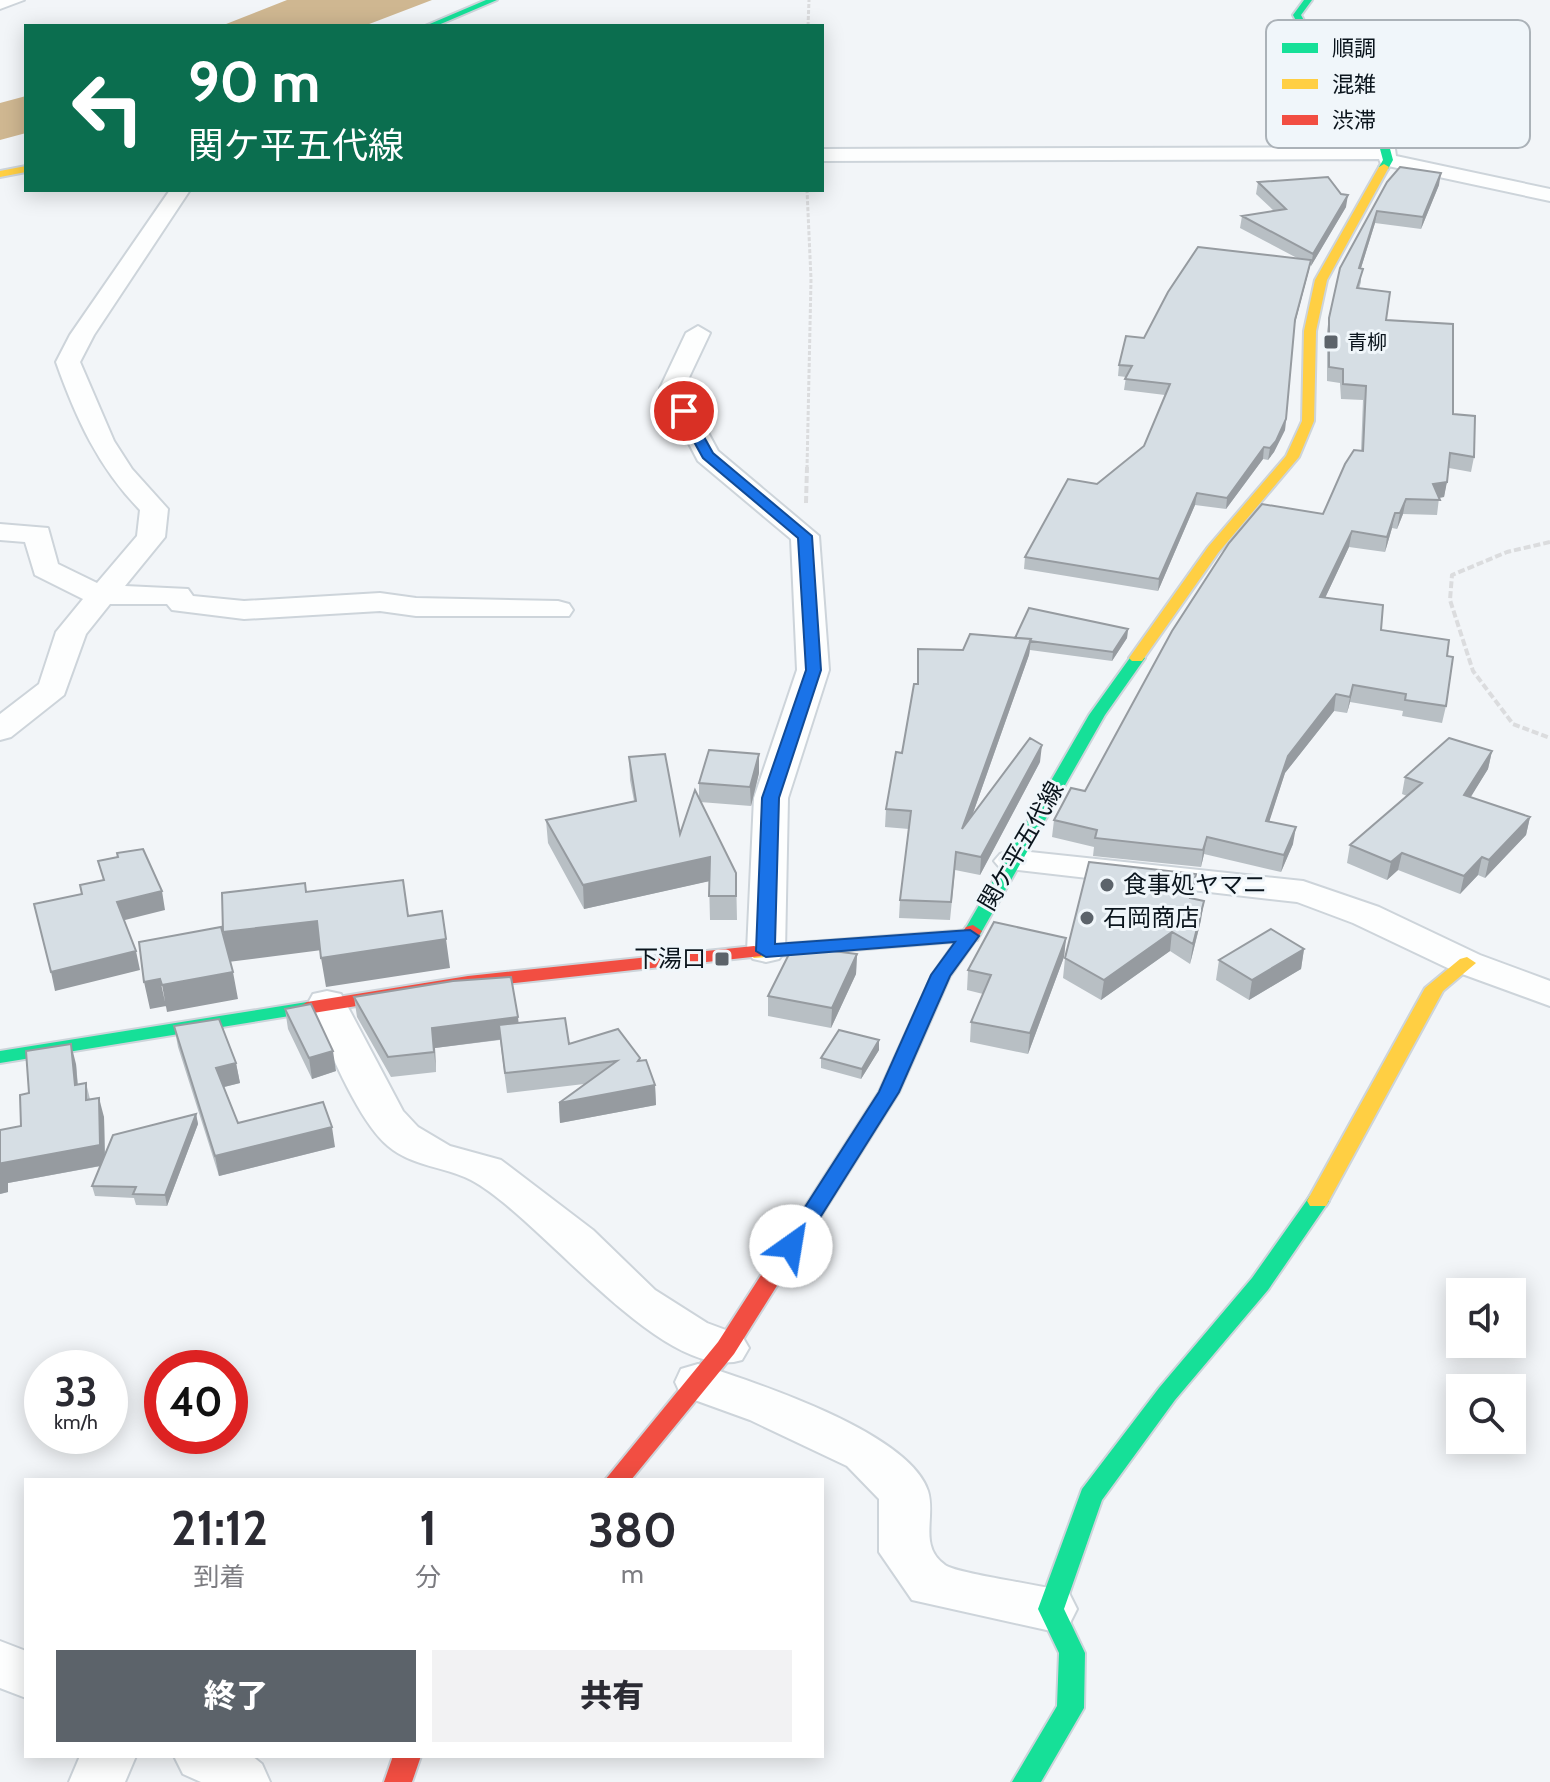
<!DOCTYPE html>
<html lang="ja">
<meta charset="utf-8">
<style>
body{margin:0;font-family:Cabin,"Noto Sans JP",sans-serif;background:#f2f2f3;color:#2b2b33;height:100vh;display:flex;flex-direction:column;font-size:30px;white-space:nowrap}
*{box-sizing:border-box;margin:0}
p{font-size:26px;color:#7c7c81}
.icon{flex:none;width:44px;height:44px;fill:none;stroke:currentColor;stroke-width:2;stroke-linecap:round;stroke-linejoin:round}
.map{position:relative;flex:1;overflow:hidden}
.side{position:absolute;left:24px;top:1478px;width:800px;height:280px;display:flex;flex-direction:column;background:#fff;border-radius:0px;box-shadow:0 4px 20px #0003}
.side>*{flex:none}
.top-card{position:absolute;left:24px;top:24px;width:800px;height:168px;border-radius:0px;box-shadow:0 4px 20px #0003;background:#0b6e4f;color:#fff;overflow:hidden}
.fabs{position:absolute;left:1446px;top:1278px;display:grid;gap:16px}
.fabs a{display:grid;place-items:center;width:80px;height:80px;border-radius:0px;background:#fff;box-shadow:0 4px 20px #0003;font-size:40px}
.speed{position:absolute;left:24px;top:1350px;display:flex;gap:16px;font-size:40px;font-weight:700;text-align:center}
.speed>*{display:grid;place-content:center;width:104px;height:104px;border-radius:50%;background:#fff;box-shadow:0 4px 20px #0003;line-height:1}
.speed small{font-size:20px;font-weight:400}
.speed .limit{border:12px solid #d22;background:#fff;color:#111}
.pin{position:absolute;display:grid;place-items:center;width:68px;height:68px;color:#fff;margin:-34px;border:4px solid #fff;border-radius:50%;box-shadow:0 2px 8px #0007}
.me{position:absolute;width:88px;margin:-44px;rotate:32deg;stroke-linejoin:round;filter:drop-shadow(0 0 6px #0008)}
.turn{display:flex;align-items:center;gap:28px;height:168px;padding:0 32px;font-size:36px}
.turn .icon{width:104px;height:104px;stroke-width:2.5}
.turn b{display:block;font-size:56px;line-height:68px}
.eta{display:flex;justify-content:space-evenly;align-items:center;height:136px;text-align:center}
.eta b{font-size:48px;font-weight:800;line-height:56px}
.cta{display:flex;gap:16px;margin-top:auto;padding:16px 32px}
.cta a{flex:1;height:92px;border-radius:0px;background:#5c636a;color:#fff;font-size:32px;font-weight:800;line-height:92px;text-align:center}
.cta a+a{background:#f2f2f3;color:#2b2b33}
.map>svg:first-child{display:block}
.water{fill:#cfb791}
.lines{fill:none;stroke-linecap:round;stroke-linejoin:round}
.street-casing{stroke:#cdd4da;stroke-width:4}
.fast-casing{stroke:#cdd4da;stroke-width:4}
.slow-casing{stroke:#cdd4da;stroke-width:4}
.jam-casing{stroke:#cdd4da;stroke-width:4}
.path-far1{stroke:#dbdcde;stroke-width:3;stroke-dasharray:4 2;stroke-linecap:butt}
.path{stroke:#dbdcde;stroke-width:4;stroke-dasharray:7 3;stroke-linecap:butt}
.street{fill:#fdfefe;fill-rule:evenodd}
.fast{fill:#16e098;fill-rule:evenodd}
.slow{fill:#ffcf43;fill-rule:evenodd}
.jam{fill:#f24e42;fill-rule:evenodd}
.wall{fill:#b8bfc4}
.shaded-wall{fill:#969ba0}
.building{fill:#d6dee4;stroke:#969ba0;stroke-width:2}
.route{fill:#1a73e8;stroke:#114b97;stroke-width:2}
.poi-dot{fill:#5c636a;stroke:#f0f6fa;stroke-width:3}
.labels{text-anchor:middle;stroke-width:6;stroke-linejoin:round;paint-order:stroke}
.far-poi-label{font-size:20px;fill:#0b151d;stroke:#f0f6fa;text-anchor:start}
.street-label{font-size:24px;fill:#0b151d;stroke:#f0f6fa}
.poi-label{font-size:24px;fill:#0b151d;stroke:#f0f6fa;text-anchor:start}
.key{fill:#f0f6fa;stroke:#abb2b8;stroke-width:2}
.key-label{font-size:22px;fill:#0b151d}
</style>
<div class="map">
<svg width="1550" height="1782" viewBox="0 0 1550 1782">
<rect width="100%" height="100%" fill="#f2f5f8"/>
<!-- water -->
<path class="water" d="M287,0H432L364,26H221Z
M26,96V133L0,140V103Z"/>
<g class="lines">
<!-- street casing -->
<g class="street-casing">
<path id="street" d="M0,0H24L0,9Z
M1388,147L1395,149L1396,156L1550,189V201L1388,166L1381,164L1379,159L822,161V149Z
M170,190H190L94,335L80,362L114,441L132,469L168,509L165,537L125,586L188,589L193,596L244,601L380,593L416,598L558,601L569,604L573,610L569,616H416L380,611L244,619L172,610L167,604H110L86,634L64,695L11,737L0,740V714L39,684L56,632L83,599L35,575L25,542L0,540V524L48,528L58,564L97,583L137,536L140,510C98,467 76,418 56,362L70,335Z
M698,326L710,333L684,388L718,451L819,536L829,670L788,798L785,951L779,959L766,962L753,959L747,951L754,798L797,670L791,539L698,461L660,388L686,333Z
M1012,850L1303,881L1379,907L1480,955L1550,981V1006L1454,971L1353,923L1297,902L1000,868L994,861L1000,854Z
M327,991L341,994L403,1111L418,1127L450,1146L501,1160L593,1230L655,1290L707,1323L742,1336L749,1348L742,1360C663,1385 541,1217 471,1180C444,1166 413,1167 388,1146C356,1119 327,1042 308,1003L313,994Z
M698,1364C754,1382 909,1432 928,1491C936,1517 918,1546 945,1565C957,1574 1045,1585 1069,1593L1077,1609L1069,1625L1051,1631L912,1600L879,1552V1499L847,1466L750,1420L681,1395L675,1382L681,1369Z
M0,1641L26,1651V1698L0,1688Z
M80,1756H136L125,1782H69Z
M174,1756H252L262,1764L270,1782H201L183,1774Z"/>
</g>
<!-- fast casing -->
<g class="fast-casing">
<path id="fast" d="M486,0H497L436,26H425Z
M1304,0H1312L1301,15L1319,48L1386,134L1393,160L1388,169L1379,167L1383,160L1376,134L1312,51L1293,15Z
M1137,653L1145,658L1105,715L982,931L980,935H966L964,931L1089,715L1132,655Z
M307,1002L317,1008L314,1012L0,1063V1051Z
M1318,1194L1326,1196L1329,1201L1268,1290L1175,1400L1102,1500L1064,1609L1085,1653L1084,1708L1041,1782H1012L1057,1706L1059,1653L1038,1609L1082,1489L1159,1388L1252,1278L1310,1196Z"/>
</g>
<!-- slow casing -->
<g class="slow-casing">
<path id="slow" d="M1384,164L1389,167L1327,280L1316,331L1314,421L1299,457L1218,553L1142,661H1132L1129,658L1208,547L1286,456L1302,421L1304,331L1315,280L1379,167Z
M26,166V172L0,177V171Z
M970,930L979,936L977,940L754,958L745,952L754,946Z
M1467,957L1476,963L1443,991L1326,1206H1310L1307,1201L1425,988L1460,959Z"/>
</g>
<!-- jam casing -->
<g class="jam-casing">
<path id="jam" d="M973,925L982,931L950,976L899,1092L734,1354L631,1480H605L718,1342L879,1092L932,975L966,927Z
M754,946L763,952L761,956L468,988L307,1014L297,1008L307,1002L468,976Z
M393,1756H421L412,1782H384Z"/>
</g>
<!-- path-far1 -->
<path class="path-far1" d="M808,26L809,0
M807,469L811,279L807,190"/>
<!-- path -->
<path class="path" d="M806,503L807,467
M1550,542L1507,552L1452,575L1450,600L1473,671L1513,724L1550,738"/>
<!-- street -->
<use href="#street" class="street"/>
<!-- fast -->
<use href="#fast" class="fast"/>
<!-- slow -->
<use href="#slow" class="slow"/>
<!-- jam -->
<use href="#jam" class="jam"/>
</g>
<!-- wall -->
<path class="wall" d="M1258,182L1346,207L1311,266L1310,265L1294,327L1285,430L1274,452L1268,460L1263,459L1226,509L1195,505L1158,591L1024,569L1025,557L1097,484L1144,446L1165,395L1124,390L1126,377L1118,376L1119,365L1144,338L1297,258L1240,228L1242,216L1274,211L1256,194Z
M1387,182L1439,185L1421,229L1375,223L1361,268V282L1359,289L1386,320L1453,414L1474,457L1471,472L1449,468L1444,497L1439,498L1437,515L1403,514L1397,529L1392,528L1385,552L1349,547L1325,598L1381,630L1447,656L1446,706L1442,723L1402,716L1403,711L1350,702L1347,713L1334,711L1285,773L1269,821L1293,844L1281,872L1204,854L1201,867L1093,856L1094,847L1052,837L1054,820L1085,791L1323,514L1361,451L1363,400L1341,399L1340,383L1327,381V331L1329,318Z
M1128,629L1127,638L1112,661L1030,650L1029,655L972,816L1040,762L980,875L955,870L950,920L899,918L900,900L909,829L885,827L886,809L902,753L917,684L918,649L963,650L1015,638Z
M1492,751L1488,769L1470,797L1530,817L1526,835L1485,878L1478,875L1460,894L1398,870L1387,880L1347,863L1350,845L1407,796L1402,794L1405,777Z
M629,757L680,834L699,799V783L759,773L751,806L700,802L736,873L737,920H710L709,881L584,909L548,843L546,820L634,801L630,780Z
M1194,893L1192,899L1201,920L1190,964L1170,951L1101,1000L1063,978L1065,958Z
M1066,938L1064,957L1028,1054L970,1042L971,1022L983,994L967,990L968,970Z
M1304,949L1301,969L1249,1000L1216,980L1219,960Z
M857,954L856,974L831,1028L768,1016V996Z
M354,997L519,1023L569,1044L640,1061L655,1085L656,1105L560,1123L559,1103L584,1084L507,1093L500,1040L435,1048L436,1072L391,1077L357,1017Z
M285,1009L336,1071L312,1079L288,1029Z
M174,1026L236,1063L240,1083L224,1087L238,1123L335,1147L219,1176L178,1047Z
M879,1050L861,1079L821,1068V1058Z
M76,1064L78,1085L86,1083L90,1099L104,1117L105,1156L196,1114L198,1124L167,1206L136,1205L134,1198L95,1196L92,1186L101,1166L8,1183V1192L0,1194L21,1126L29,1093Z"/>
<!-- shaded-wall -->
<path class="shaded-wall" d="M1441,173L1439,185L1421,229L1423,217Z
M1348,195L1346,207L1311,266L1313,254Z
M1377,211L1375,223L1357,281L1359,268Z
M1311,260L1309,270L1293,330L1295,320Z
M1286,419L1285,430L1274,452L1268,460L1270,448Z
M1264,447L1263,459L1226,509L1227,498Z
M1447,482L1444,497L1431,499L1433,484Z
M1197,493L1195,505L1158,591L1159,579Z
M1406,499L1403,514L1397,529L1400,513Z
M1395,513L1392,528L1385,552L1387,537Z
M1352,531L1349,547L1318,613L1320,597Z
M1128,629L1127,638L1112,661L1113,652Z
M1031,639L1029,655L961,847L962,829Z
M1353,685L1350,702L1347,713L1350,697Z
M1336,694L1334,711L1285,773L1264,838L1266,821L1288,756Z
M1042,745L1040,762L980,875L981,857Z
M1492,751L1488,769L1461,813L1464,795Z
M759,754V773L751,806L750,787Z
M1530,817L1526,835L1485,878L1489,860Z
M1296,827L1293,844L1281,872L1284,855Z
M1207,837L1204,854L1201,867L1203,850Z
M1402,853L1398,870L1387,880L1391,862Z
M710,857V881L584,909L583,885Z
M1482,857L1478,875L1460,894L1464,876Z
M1196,874L1194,893L1187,918L1190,898Z
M162,891L165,910L121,921L117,902Z
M1204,901L1201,920L1190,964L1193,944Z
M317,921L322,950L228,962L223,932Z
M1172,932L1170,951L1101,1000L1104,980Z
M1066,938L1064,957L1028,1054L1030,1033Z
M446,939L450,968L326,987L321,958Z
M1304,949L1301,969L1249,1000L1252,980Z
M136,951L140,970L55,991L51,972Z
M857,954L856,974L831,1028L832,1008Z
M233,972L238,999L167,1012L162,985Z
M160,979L166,1006L150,1009L144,982Z
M518,1017L520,1037L435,1048L436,1072L432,1028Z
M879,1040V1050L861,1079L862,1069Z
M71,1044L76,1064L79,1105L75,1085Z
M333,1051L336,1071L312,1079L309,1058Z
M236,1063L240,1083L220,1088L216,1068Z
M655,1085L656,1105L560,1123L559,1103Z
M99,1098L104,1117L105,1165L8,1183V1192L0,1194V1173L2,1163Z
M196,1114L198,1124L167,1206L165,1195Z
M332,1127L335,1147L219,1176L215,1156Z"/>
<!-- building -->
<path class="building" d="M1400,167L1441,173L1423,217L1377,211L1359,268L1363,269L1357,288L1390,292L1386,320L1453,324V414L1475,416L1474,457L1450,453L1447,482L1433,484L1440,500L1406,499L1400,513H1395L1387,537L1352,531L1320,597L1383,605L1381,630L1449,640L1447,656L1453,657L1446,706L1405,700L1406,694L1353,685L1350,697L1336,694L1288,756L1266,821L1296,827L1284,855L1207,837L1203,850L1095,838L1097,830L1054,820L1071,788L1085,791L1172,631L1229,543L1262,504L1323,514L1345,464L1354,450L1363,451L1366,386L1343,384V369L1329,367V318L1340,268L1387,182Z
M1328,177L1341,194L1348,195L1313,254L1242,216L1286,209L1258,182Z
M1198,247L1311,260L1295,320L1286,419L1276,441L1270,448L1264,447L1227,498L1197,493L1159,579L1025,557L1068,479L1097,484L1144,446L1170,384L1125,379L1132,366L1119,365L1126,336L1144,338L1168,292Z
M1029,608L1128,629L1113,652L1030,641L1031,639L1015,638Z
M970,634L1031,639L962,829L1030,738L1042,745L981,857L956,852L951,902L900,900L911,811L886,809L896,752L902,753L914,684H918V649L963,650Z
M1449,738L1492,751L1464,795L1530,817L1489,860L1482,857L1464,876L1402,853L1391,862L1350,845L1422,783L1405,777Z
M709,750L759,754L750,787L699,783Z
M665,754L680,834L695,790L736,873V896H709L710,857L583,885L546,820L636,801L629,757Z
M143,849L162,891L117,902L136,951L51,972L34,904L82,894L80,885L104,880L98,861L118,857L117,853Z
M1089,862L1196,874L1190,898L1204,901L1193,944L1172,932L1104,980L1065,958Z
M403,880L408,916L442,911L446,939L321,958L317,921L223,932L222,893L305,883L306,892Z
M994,922L1066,938L1030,1033L971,1022L991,975L968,970Z
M221,927L233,972L162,985L160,979L144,982L139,942Z
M1271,929L1304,949L1252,980L1219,960Z
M793,946L857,954L832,1008L768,996Z
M511,977L518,1017L432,1028L434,1052L388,1057L354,997L453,981Z
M311,1004L333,1051L309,1058L285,1009Z
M565,1018L569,1044L618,1029L640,1058L638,1061L646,1060L655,1085L559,1103L617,1061L505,1073L499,1025Z
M219,1019L236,1063L216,1068L238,1123L323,1102L332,1127L215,1156L174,1026Z
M839,1030L879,1040L862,1069L821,1058Z
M71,1044L75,1085L86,1083V1100L99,1098L100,1145L2,1163V1172L0,1173V1130L21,1126L20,1095L29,1093L26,1051Z
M196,1114L165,1195L133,1194L136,1187L92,1186L113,1135Z"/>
<!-- route -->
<path class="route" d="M679,408H688L713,453L812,536L821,670L779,798L775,944L970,930L979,936L950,976L899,1092L799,1251L791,1254L780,1246L879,1092L931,975L955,942L766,957L756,951L762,798L806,670L798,538L703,458L677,411Z"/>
<!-- markers -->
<g class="poi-dot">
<rect x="1323" y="334" width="16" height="16" rx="4"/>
<circle cx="1107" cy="885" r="8"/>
<circle cx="1087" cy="918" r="8"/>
<rect x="714" y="951" width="16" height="16" rx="4"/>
</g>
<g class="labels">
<!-- far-poi labels -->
<g class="far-poi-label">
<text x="1347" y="349">青柳</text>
</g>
<!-- street labels -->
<g class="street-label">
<text transform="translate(1021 846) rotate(-60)" y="8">関ケ平五代線</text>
</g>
<!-- poi labels -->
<g class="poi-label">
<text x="1123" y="893">食事処ヤマニ</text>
<text x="1103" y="926">石岡商店</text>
<text x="706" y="967" text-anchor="end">下湯口</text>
</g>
</g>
<!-- legend -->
<rect x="1266" y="20" width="264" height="128" rx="12" class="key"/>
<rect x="1282" y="43" width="36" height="10" fill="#16e098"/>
<rect x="1282" y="79" width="36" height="10" fill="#ffcf43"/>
<rect x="1282" y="115" width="36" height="10" fill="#f24e42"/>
<g class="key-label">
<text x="1332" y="56">順調</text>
<text x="1332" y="92">混雑</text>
<text x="1332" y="128">渋滞</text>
</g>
</svg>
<div class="fabs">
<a><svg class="icon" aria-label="sound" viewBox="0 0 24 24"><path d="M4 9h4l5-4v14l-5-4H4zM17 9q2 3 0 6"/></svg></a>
<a><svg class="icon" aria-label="search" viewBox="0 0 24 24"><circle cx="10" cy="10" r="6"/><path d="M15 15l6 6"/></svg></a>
</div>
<div class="speed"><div>33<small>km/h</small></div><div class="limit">40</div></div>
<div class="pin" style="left:684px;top:411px;background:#d93025"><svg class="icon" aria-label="arrive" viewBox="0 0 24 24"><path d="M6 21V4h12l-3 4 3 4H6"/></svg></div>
<svg class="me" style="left:791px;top:1246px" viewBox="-20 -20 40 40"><circle r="19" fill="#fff"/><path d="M0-13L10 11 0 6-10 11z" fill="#1a73e8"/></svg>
<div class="top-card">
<div class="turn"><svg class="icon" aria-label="left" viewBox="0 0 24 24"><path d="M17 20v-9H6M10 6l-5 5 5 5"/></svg><div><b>90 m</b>関ケ平五代線</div></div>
</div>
<section class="side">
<div class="eta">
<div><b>21:12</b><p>到着</p></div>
<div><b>1</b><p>分</p></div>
<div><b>380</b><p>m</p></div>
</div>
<div class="cta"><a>終了</a><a>共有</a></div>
</section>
</div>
